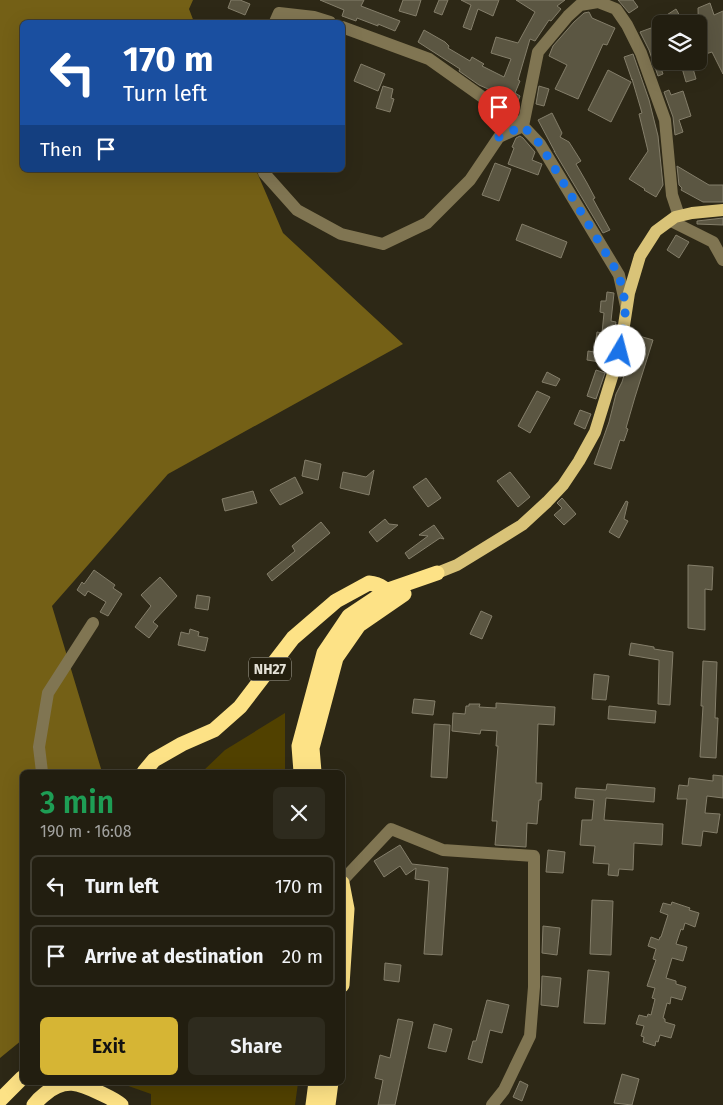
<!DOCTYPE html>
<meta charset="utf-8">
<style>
body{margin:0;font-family:"Fira Sans",sans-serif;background:#2e2b1e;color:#f1f3f6;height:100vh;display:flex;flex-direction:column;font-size:19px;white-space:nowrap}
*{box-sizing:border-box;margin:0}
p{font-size:16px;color:#a2a29f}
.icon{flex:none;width:28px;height:28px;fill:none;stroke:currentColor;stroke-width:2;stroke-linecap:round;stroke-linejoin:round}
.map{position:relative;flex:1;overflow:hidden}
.side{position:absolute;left:20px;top:770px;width:325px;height:315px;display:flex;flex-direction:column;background:#221e10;border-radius:8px;box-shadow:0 5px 20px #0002,0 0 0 1px #3f3c30}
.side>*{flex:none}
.top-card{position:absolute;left:20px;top:20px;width:325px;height:152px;border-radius:8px;box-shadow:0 5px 20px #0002,0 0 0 1px #3f3c30;background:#1a4fa0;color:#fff;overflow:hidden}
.buttons{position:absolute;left:652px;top:15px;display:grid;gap:10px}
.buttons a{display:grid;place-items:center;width:55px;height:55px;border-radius:8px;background:#221e10;box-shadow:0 5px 20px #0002,0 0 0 1px #3f3c30;font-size:25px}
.pin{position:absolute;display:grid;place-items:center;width:42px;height:42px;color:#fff;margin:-51px -21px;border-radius:50% 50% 50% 0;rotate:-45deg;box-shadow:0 0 5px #0007}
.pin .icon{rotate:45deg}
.me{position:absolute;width:55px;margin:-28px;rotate:8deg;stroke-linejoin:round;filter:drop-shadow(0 0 4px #0008)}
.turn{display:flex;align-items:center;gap:18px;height:105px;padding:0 20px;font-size:22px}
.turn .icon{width:65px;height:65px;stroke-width:2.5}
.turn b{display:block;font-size:35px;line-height:42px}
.then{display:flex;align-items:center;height:48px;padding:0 20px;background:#0003;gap:10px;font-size:19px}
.round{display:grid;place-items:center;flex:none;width:52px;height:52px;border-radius:8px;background:#2e2b1e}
.summary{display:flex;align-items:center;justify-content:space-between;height:85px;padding:0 20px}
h1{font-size:30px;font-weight:600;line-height:38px;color:#1e9e55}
.button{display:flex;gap:10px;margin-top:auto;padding:10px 20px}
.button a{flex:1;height:58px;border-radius:8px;background:#d6b534;color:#111;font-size:20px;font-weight:600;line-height:58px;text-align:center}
.button a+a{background:#2e2b1e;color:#f1f3f6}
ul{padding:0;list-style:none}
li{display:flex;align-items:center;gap:15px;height:62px;margin:0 10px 8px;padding:0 10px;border:2px solid #3f3c30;border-radius:8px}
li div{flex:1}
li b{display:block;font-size:19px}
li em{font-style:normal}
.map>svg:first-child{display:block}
.green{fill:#514100}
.forest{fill:#746016}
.building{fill:#5b5642;stroke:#847e6a}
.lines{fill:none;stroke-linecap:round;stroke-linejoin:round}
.minor{stroke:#807552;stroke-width:12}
.major{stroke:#d9c378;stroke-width:12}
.highway{stroke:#fde286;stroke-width:15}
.route{stroke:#1a73e8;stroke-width:9;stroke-dasharray:0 16.2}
.labels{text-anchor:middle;stroke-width:4;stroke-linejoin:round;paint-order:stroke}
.shield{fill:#231e0d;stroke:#aaa69a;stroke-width:1}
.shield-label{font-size:14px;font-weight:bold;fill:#e4e1d6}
</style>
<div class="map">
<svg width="723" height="1105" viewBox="0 0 723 1105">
<rect width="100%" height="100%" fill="#2d2816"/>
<!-- green -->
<path class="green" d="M285,713V772H202L225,750Z
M120,1083L298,1082V1083L295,1105H151V1094Z"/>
<!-- forest -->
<path class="forest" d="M0,0H193L189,9L194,22H22V170H256L283,233L403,344L168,474L52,606L102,772H22V1040L0,1058Z"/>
<!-- building -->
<path class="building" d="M231,0H240L250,4L245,15L228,8Z
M320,0H364L361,6L400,21L395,31L378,24V26L357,18L356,21L342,16L344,10Z
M403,0H421L416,16L399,11Z
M439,0H448L442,15L434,12Z
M461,0H499L493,16L478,9L471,30L463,27L471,5Z
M516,0H565L557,6L561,9L551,21L549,20L535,41L530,39L518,80L520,81L515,93L520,96L516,106L502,101L504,96L479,85L459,71L460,69L418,42L424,30L445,42L449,46L448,48L470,61L472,57L484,64L482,66L504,77L511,59L491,53L496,37L518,43L535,12Z
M618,0H633L638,7L629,13Z
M710,3L714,15L723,11V74L712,52L699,56L698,8Z
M676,9L681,18L670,24H665L662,18Z
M589,12L592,18L615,28L607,45L603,44L578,99L555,89L567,65L549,56L553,46L574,22L584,13Z
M651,28L661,56L657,57L663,74L658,76L649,50L640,32Z
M633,54L649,100L658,136L663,185L656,197L644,190L645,189L629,179L648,151L639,114L642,113L632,79V80L624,57Z
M361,64L385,74L378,91L354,81Z
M692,65L696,79L686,82L682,68Z
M608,70L631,82L611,122L588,110Z
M383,86L393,89L391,98L394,99L390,112L376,108Z
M539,86L549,89L544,106L536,104Z
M669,90L671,95L683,91L691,116L679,120L683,132L675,135L673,117L664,92Z
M552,113L562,133L560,137L569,142L581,161L576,164L587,183L595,198L593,199L610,230L603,233L554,151L555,152L538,120Z
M520,136L523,138L535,152L532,160L542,164L538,175L508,164L514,148L512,147L516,138Z
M495,163L511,169L499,201L482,195Z
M677,166L709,185H723V202H703L681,190L682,188L679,185Z
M723,218V225L697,224V221Z
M522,224L567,242L561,258L516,240Z
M676,235L689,242L679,258L667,250Z
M607,292L614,293L611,321L616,322L611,346L603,345L600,362L587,360L588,351L594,352L597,332L602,333L604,313L600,312L601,301H606Z
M636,335L653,340L635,397L626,428L628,429L624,441L620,440L611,469L594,464L609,422L616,394L622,382Z
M596,370L605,373L596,399L587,396Z
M547,372L560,379L556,386L542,382Z
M537,391L550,397L530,433L518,426Z
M580,410L591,414L585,429L574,424Z
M305,460L321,464L318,480L302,476Z
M374,470L369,495L340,488L343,472L366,477Z
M510,472L530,497L518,507L497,481Z
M295,477L303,493L280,505L270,490Z
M426,478L441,498L428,507L413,487Z
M253,491L257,503L225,511L222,499Z
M562,498L576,514L564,525L554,515L562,508L557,503Z
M626,501L628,502L624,519L628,521L619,538L609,532Z
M385,519L389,524L398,525L377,542L369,532Z
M321,522L330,533L272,581L267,574L295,551L292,546Z
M434,525L444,539L440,538L409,559L405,553L428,536L419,535Z
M688,565L713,567L712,590L705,589V630L688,628Z
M94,570L115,585L113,588L122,594L108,616L100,612L106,602L88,591L85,596L77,590L82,582L84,584Z
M160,577L177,596L153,622L158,626L149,638L135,627L151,606L141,595Z
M197,595L210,597L208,610L195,608Z
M481,611L492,616L482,639L470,634Z
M190,629L199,632L198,636L208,638L205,651L178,645L181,632L189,634Z
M631,643L654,647V649L673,652L670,705L658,704L659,660L629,655Z
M703,661L717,662L715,718H718L716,758L700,757L703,706H701Z
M594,674L609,676L606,700L592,699Z
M414,699L435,701L433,715L412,713Z
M496,703L555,707L554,725L538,724L536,783H542L541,800H539L537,824L527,823L526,847L495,845L497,821H492L498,746H496L497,731L481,730L480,734L452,731L453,713L465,714L466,706H469V704H480L479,707L496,708Z
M609,706L656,711L655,723L608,719Z
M434,724L450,725L447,778L431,777Z
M713,775L723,776V798L707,796L705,813L720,814L717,833L703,831L701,846L682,844L687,799H677L679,785L688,786L689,778L713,781Z
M607,784L655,788L654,802L606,798L604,820L663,824L662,845L634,843L633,870L619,869L618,876L608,875L609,864L593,863L595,846L580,845L582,820H592L594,800L575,798L576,788L606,790Z
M400,845L412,864L448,868L442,955L424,954L429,881L415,879L416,868L406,875L400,866L384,877L374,861Z
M548,850L565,852L563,873L546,872Z
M592,900L613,901L611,955L590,954Z
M672,902L690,908L689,910L699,913L695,927L685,923L683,930L681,929L676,944L687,947L683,961L672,958L666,978L676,981V984L686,987L682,1000L671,997L670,1004L667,1003L663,1018L665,1019V1022L675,1025L671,1038L660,1035L658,1042L656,1041L655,1046L643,1042L644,1037L641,1036L644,1026L636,1024L639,1015L647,1017L648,1014L651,1015L655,999L652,998L655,988L647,986L656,960L653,959L656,949L648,946L651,937L659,940L660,937H661L668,915L660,912L663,903L671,905Z
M543,926L560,928L557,955L542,953Z
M385,963L401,965L399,982L384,980Z
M588,970L609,972L605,1024L584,1023Z
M542,976L561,978L558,1007L541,1005Z
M487,1000L509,1005L502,1033L490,1030L482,1063L468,1059L473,1041H476Z
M398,1019L413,1022L395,1105H378L383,1080L375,1078L380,1055L390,1058Z
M434,1024L452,1029L446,1052L428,1048Z
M622,1074L639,1079L632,1105L614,1103Z
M520,1081L528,1085L522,1101L513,1097Z"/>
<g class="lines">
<!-- minor -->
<path class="minor" d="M275,22L279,13L314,17L330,22
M342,27L429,59L523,126L540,144L619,275L626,306
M523,126L538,52L568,16L580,5L598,2L616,9L627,25L641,53L665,120L672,195L679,216
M264,170V173L297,210L341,234L383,244L427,223L470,180L499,137L523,126
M671,221L713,242L723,260
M42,772L39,747L48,693L93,623
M342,881L391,829L443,850L534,856V987L530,1036L504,1090L492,1105"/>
<!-- major -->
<path class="major" d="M437,573L457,565L522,525L547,502L563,485L579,461L595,432L620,351L629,293L640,256L656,231L675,217L692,213L723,210"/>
<!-- highway -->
<path class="highway" d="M144,772L154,760L182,744L214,730L240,707L293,638L336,601L369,583C381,584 388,591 396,599
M301,772L299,746L324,653L349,616L388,590L437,573
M314,772L312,748L336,658L359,625L404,594
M342,883L347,909L342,985
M0,1100L22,1078
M34,1105C37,1101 41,1097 45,1094C65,1077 79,1083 100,1093C108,1097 114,1099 121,1105
M313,1105L316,1082
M328,1105L331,1082"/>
</g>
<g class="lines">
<!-- route -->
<path class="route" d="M499,137L523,126L540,144L619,275L626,306L620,351"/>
</g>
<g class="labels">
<!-- shield labels -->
<rect class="shield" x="249" y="657.5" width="42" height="23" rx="4"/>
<g class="shield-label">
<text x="270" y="674">NH27</text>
</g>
</g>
</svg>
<div class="buttons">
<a><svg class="icon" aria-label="layers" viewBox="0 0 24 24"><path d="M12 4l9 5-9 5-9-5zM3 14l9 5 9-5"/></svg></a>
</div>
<div class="pin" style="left:499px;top:137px;background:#d93025"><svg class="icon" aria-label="arrive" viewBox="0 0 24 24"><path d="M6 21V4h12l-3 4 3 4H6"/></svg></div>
<svg class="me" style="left:620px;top:351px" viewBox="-20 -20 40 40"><circle r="19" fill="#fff"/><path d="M0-13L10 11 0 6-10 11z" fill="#1a73e8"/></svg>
<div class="top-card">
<div class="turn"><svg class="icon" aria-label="left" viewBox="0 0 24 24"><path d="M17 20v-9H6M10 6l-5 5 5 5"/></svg><div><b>170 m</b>Turn left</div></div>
<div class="then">Then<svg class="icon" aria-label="arrive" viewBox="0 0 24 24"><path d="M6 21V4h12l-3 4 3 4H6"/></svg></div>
</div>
<section class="side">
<div class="summary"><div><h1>3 min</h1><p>190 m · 16:08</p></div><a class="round"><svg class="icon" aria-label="close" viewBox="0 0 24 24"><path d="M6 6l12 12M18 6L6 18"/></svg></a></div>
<ul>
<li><svg class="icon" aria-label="left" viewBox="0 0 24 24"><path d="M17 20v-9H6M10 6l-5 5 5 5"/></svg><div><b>Turn left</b></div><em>170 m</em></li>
<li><svg class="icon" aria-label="arrive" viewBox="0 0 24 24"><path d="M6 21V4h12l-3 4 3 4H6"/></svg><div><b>Arrive at destination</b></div><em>20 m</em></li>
</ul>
<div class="button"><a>Exit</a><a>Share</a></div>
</section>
</div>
